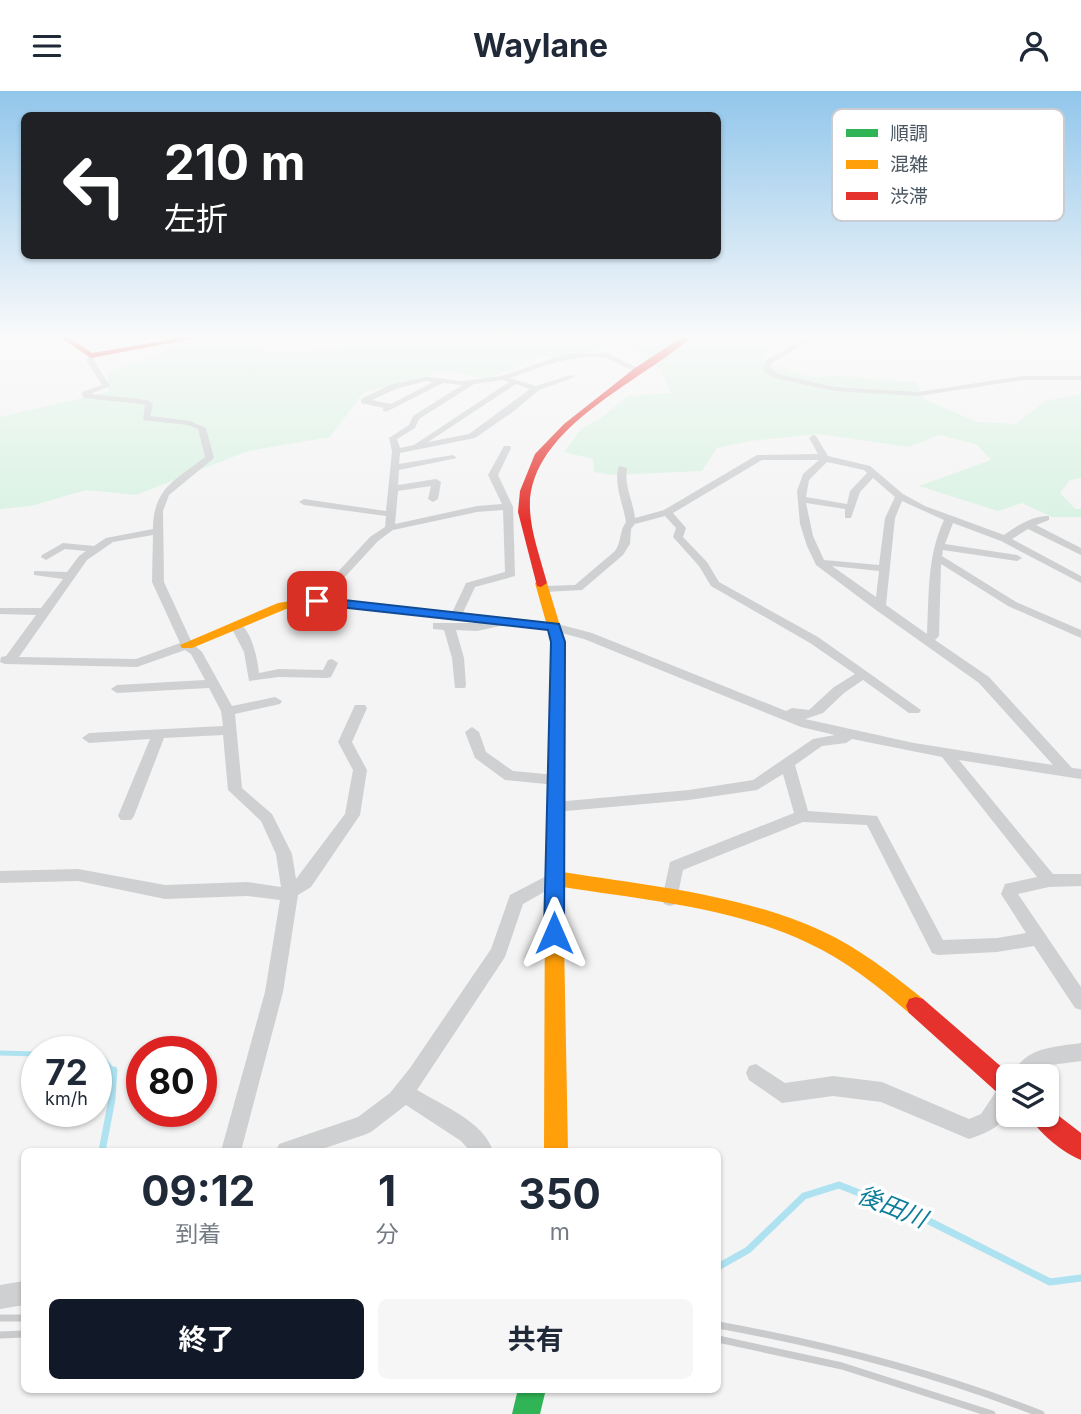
<!DOCTYPE html>
<html lang="ja">
<meta charset="utf-8">
<style>
body{margin:0;font-family:Inter,"Noto Sans JP",sans-serif;background:#f6f6f7;color:#1f2937;height:100vh;display:flex;flex-direction:column;font-size:26px;white-space:nowrap}
*{box-sizing:border-box;margin:0}
p{font-size:23px;color:#747a83}
.icon{flex:none;width:38px;height:38px;fill:none;stroke:currentColor;stroke-width:2;stroke-linecap:round;stroke-linejoin:round}
.map{position:relative;flex:1;overflow:hidden}
.details{position:absolute;left:21px;top:1057px;width:700px;height:245px;display:flex;flex-direction:column;background:#fff;border-radius:10px;box-shadow:0 2px 5px #0004}
.details>*{flex:none}
.top-card{position:absolute;left:21px;top:21px;width:700px;height:147px;border-radius:10px;box-shadow:0 2px 5px #0004;background:#202124;color:#fff;overflow:hidden}
.fabs{position:absolute;left:996px;top:973px;display:grid;gap:14px}
.fabs a{display:grid;place-items:center;width:63px;height:63px;border-radius:10px;background:#fff;box-shadow:0 2px 5px #0004;font-size:35px}
.speed{position:absolute;left:21px;top:945px;display:flex;gap:14px;font-size:35px;font-weight:700;text-align:center}
.speed>*{display:grid;place-content:center;width:91px;height:91px;border-radius:50%;background:#fff;box-shadow:0 2px 5px #0004;line-height:1}
.speed small{font-size:18px;font-weight:400}
.speed .limit{border:10px solid #d22;background:#fff;color:#111}
.pin{position:absolute;display:grid;place-items:center;width:60px;height:60px;color:#fff;margin:-30px;border-radius:14px;box-shadow:0 4px 10px #0006}
.me{position:absolute;width:77px;margin:-38px;rotate:0deg;stroke-linejoin:round;filter:drop-shadow(0 0 5px #0008)}
.turn{display:flex;align-items:center;gap:24px;height:147px;padding:0 28px;font-size:32px}
.turn .icon{width:91px;height:91px;stroke-width:2.5}
.turn b{display:block;font-size:49px;line-height:60px}
.eta{display:flex;justify-content:space-evenly;align-items:center;height:119px;text-align:center}
.eta b{font-size:42px;font-weight:700;line-height:49px}
.button{display:flex;gap:14px;margin-top:auto;padding:14px 28px}
.button a{flex:1;height:80px;border-radius:10px;background:#111827;color:#fff;font-size:28px;font-weight:700;line-height:80px;text-align:center}
.button a+a{background:#f6f6f7;color:#1f2937}
header{display:flex;justify-content:space-between;align-items:center;height:91px;padding:0 28px;background:#fff;font-size:32px;font-weight:700}
.map>svg:first-child{display:block}
.green{fill:#d9f2e3}
.lines{fill:none;stroke-linecap:round;stroke-linejoin:round}
.stream-far1{stroke:#aee2f0;stroke-width:5}
.stream{stroke:#aee2f0;stroke-width:7}
.street{fill:#ced0d2;fill-rule:evenodd}
.fast{fill:#30b455;fill-rule:evenodd}
.slow{fill:#ff9f0a;fill-rule:evenodd}
.jam{fill:#e5322d;fill-rule:evenodd}
.rail{stroke:#c9cacc;stroke-width:7}
.route{fill:#1a73e8;stroke:#114b97;stroke-width:2}
.labels{text-anchor:middle;stroke-width:7;stroke-linejoin:round;paint-order:stroke}
.near-water-label{font-size:24px;font-style:italic;fill:#0c7c9b;stroke:#fff}
.key{fill:#fff;stroke:#c9ccd0;stroke-width:2}
.key-label{font-size:19px;fill:#4a5661}
</style>
<header><svg class="icon" aria-label="menu" viewBox="0 0 24 24"><path d="M4 6h16M4 12h16M4 18h16"/></svg>Waylane<svg class="icon" aria-label="person" viewBox="0 0 24 24"><circle cx="12" cy="8" r="4"/><path d="M4 21q1-7 8-7t8 7"/></svg></header>
<div class="map">
<svg width="1081" height="1323" viewBox="0 0 1081 1323">
<rect width="100%" height="100%" fill="#f4f4f4"/>
<!-- green -->
<path class="green" d="M223,245H242L270,262L342,258L366,245H743L768,256L763,270L809,286L836,285L916,291L924,308L977,331L1016,333L1045,310L1081,303V387L1070,389L1060,402L1076,418H1081V426H1052L1022,412L998,420L919,395L991,369L976,353L939,344L909,356L819,343L750,350L717,357L702,380L613,384L594,381L593,368L564,361L581,338L601,327L628,305L671,302L661,279L623,250L579,265L538,266L487,288L445,279L407,292L364,301L330,346L248,360L136,404L86,399L31,415L0,418V326L108,301V283L112,278L159,264L177,254Z"/>
<g class="lines">
<!-- stream-far1 -->
<path class="stream-far1" d="M0,962L37,963
M96,964L101,965L114,981"/>
<!-- stream -->
<path class="stream" d="M102,1060L112,1008L114,979
M718,1176L748,1159L804,1105L839,1094L925,1128L1050,1191L1081,1187"/>
<!-- street -->
<path class="street" d="M810,245H817L772,272L770,277L779,283L834,296L918,301L1023,285H1081V289H1023L918,305L834,300L774,287L763,280L766,269Z
M607,262L642,279C630,284 615,267 601,266C566,265 544,275 510,287L536,295L571,284L575,286L539,299L514,320L475,347L400,362L399,373L453,364L457,367L399,379L398,394L436,388L441,391L438,408L433,411L428,408L431,395L398,400L395,433L477,415L502,413L488,384L504,355H510L511,357L498,384L513,416L515,485L475,496L461,526L457,527L451,524L466,492L505,481L503,419L477,421L393,439L378,450L321,512H313V508L370,446L385,436L386,425L304,414L299,411L304,408L386,420L392,360L389,347L409,334L413,325L462,294L443,292L386,321L382,319L384,317L361,312V308L390,294L426,286L463,290L502,285L565,263ZM503,289L509,291L414,354L400,357L397,348L415,337L419,328L474,293ZM426,290L433,291L391,313L372,309L396,298ZM516,293L530,298L469,343L428,351Z
M91,263L95,265L94,269L110,295L91,303L147,309L153,313L150,325L190,330L206,337L214,367L169,404L163,420L164,491L192,552L202,561L232,615L275,606L282,610L280,613L235,623L242,697L272,723L292,763L296,788L345,723L353,679L338,651L355,614H365L367,617L352,651L367,679L360,724L311,796L298,804L283,901L241,1060H221L265,901L280,809L247,805L165,808L78,790L0,792V780L78,778L165,794L247,791L281,796L276,763L261,730L228,699L223,644L164,647L134,725L131,729H121L118,725L150,648L89,652L82,647L89,642L223,635L221,620L209,597L117,602L111,598L117,594L205,589L191,563L185,559L137,576L5,573L0,571L1,566L6,565L36,524L0,523V517H41L63,488L34,484V480L67,481L79,465L86,460L65,458L46,469L41,466L42,464L63,452L94,455L106,447L153,438C153,397 176,389 205,366L198,338L188,334L143,329L145,314L143,313L83,307L82,301L102,294L86,269ZM153,444L152,491L180,552L136,568L19,566L87,469L113,451Z
M813,344L816,345L828,365L870,375L903,403L925,415L1004,444C1017,435 1033,424 1049,425V429L1036,434L1081,457V464L1028,438L1012,448L1081,485V492L1001,450L953,432L945,453L1017,464L1022,467L1017,470L943,459L942,465L1016,511L1081,539V547L1008,515L941,473L939,545L935,549L989,586L1072,677L1081,678V688L959,669L1053,783H1081V795L1049,796L1018,803L1081,896V919L1075,917L1034,855L997,861L938,864L932,862L867,734L803,731L683,779L676,813L670,815L664,813L662,808L670,771L794,722L783,683L757,699L689,709L555,721L550,720L548,716L550,712L555,711L689,699L753,689L813,648L835,644L801,636L584,548L550,539L548,536L554,532L592,542L786,620L792,617L809,619L834,596L855,583L810,552L711,495L699,475L673,446L676,437L665,425L635,433L631,438L630,453L623,464L582,499L545,501L539,498L545,495L575,494L615,460C622,450 619,440 626,431C623,412 613,392 619,375L627,377C624,395 633,409 635,427L664,419L757,364L818,363L809,347ZM762,369H819L803,383L797,400L800,433L807,455L816,474L876,519L979,592L1053,674L914,652L805,628L823,622L844,602L863,589L909,622H919L921,619L818,546L719,491L707,471L683,446L686,437L673,422ZM827,371L864,379L867,382L850,400L847,413L806,406L809,389ZM873,387L895,406L885,427L879,474L824,469L813,445L806,412L845,418V427H851L860,401ZM902,410L944,429C927,465 929,504 927,543L886,514L895,427ZM832,475L879,480L876,506ZM852,648L942,666L1037,786L1005,793L1001,803L1026,842L997,847L943,849L877,725L808,720L795,674L822,655L846,652Z
M510,526L516,530L514,532L477,540L456,539L464,567L466,594L465,597H455L452,567L444,539L433,538V532H477Z
M236,530C252,538 257,566 259,582L279,578L323,579L328,569L332,568L338,572L331,586L327,587L279,586L249,590L244,561L230,534Z
M472,636L479,641L486,661L513,680L556,684L563,689L561,693L556,694L505,689L475,667L465,641Z
M554,781L560,782L562,787L560,792L523,813L505,866L417,999C442,1014 484,1031 493,1060H470L461,1050L406,1014L371,1041L364,1044L316,1060H276L279,1053L358,1026L390,1002L410,977L491,858L510,804Z
M1081,952V970L1044,975L1035,985H1012C1024,956 1054,956 1081,952Z
M756,973L785,992L833,985L882,991L969,1028L981,1023L1001,993L1008,990C1008,1029 1006,1035 969,1048L881,1011L833,1005L782,1012L749,989L746,982L749,975Z
M24,1190V1214L0,1218V1194Z"/>
<!-- fast -->
<path class="fast" d="M518,1298H546L540,1323H512Z"/>
<!-- slow -->
<path class="slow" d="M541,488L547,492L565,551L563,781C650,795 741,803 822,840C859,857 892,883 923,908L926,915L923,922L916,924L909,922C878,895 845,869 808,852C732,816 645,809 563,796L568,1060H544L545,787L551,551L548,539L317,514L286,518L192,557H182L180,554L278,512L317,506L546,531L535,492Z"/>
<!-- jam -->
<path class="jam" d="M58,245H67L92,262L192,245H207L91,267Z
M684,245H693C641,291 526,338 530,419C531,442 541,469 547,492L541,496L537,495L518,421L520,400L535,363L564,333L635,277Z
M916,906L923,908L1012,985H1008V1007L1000,1004L909,922L906,915L909,908Z
M1046,1015L1081,1042V1069C1064,1062 1036,1041 1030,1024H1046Z"/>
<!-- rail -->
<path class="rail" d="M0,1227H24
M718,1234C829,1254 936,1282 1041,1323
M0,1244L24,1243
M718,1248L842,1275L992,1323"/>
</g>
<!-- sky -->
<linearGradient id="sky" x2="0" y2="1"><stop stop-color="#91c6eb"/><stop offset="0.57" stop-color="#fafafa"/><stop offset="1" stop-color="#fafafa" stop-opacity="0"/></linearGradient>
<rect width="1081" height="430" fill="url(#sky)"/>
<!-- route -->
<path class="route" d="M317,506L559,533L565,551L564,842L561,848L554,850L547,848L544,842L551,551L548,539L312,513L310,510Z"/>
<g class="labels">
<!-- near-water labels -->
<g class="near-water-label">
<text transform="translate(892 1116) rotate(22)" y="8">後田川</text>
</g>
</g>
<!-- legend -->
<rect x="832" y="18" width="232" height="112" rx="10" class="key"/>
<rect x="846" y="38" width="32" height="8" fill="#30b455"/>
<rect x="846" y="69" width="32" height="9" fill="#ff9f0a"/>
<rect x="846" y="101" width="32" height="8" fill="#e5322d"/>
<g class="key-label">
<text x="890" y="49">順調</text>
<text x="890" y="80">混雑</text>
<text x="890" y="112">渋滞</text>
</g>
</svg>
<div class="fabs">
<a><svg class="icon" aria-label="layers" viewBox="0 0 24 24"><path d="M12 4l9 5-9 5-9-5zM3 14l9 5 9-5"/></svg></a>
</div>
<div class="speed"><div>72<small>km/h</small></div><div class="limit">80</div></div>
<div class="pin" style="left:317px;top:510px;background:#d93025"><svg class="icon" aria-label="arrive" viewBox="0 0 24 24"><path d="M6 21V4h12l-3 4 3 4H6"/></svg></div>
<svg class="me" style="left:554px;top:842px" viewBox="-20 -20 40 40"><path d="M0-17L14 15 0 8-14 15z" fill="#1a73e8" stroke="#fff" stroke-width="4"/></svg>
<div class="top-card">
<div class="turn"><svg class="icon" aria-label="left" viewBox="0 0 24 24"><path d="M17 20v-9H6M10 6l-5 5 5 5"/></svg><div><b>210 m</b>左折</div></div>
</div>
<section class="details">
<div class="eta">
<div><b>09:12</b><p>到着</p></div>
<div><b>1</b><p>分</p></div>
<div><b>350</b><p>m</p></div>
</div>
<div class="button"><a>終了</a><a>共有</a></div>
</section>
</div>
